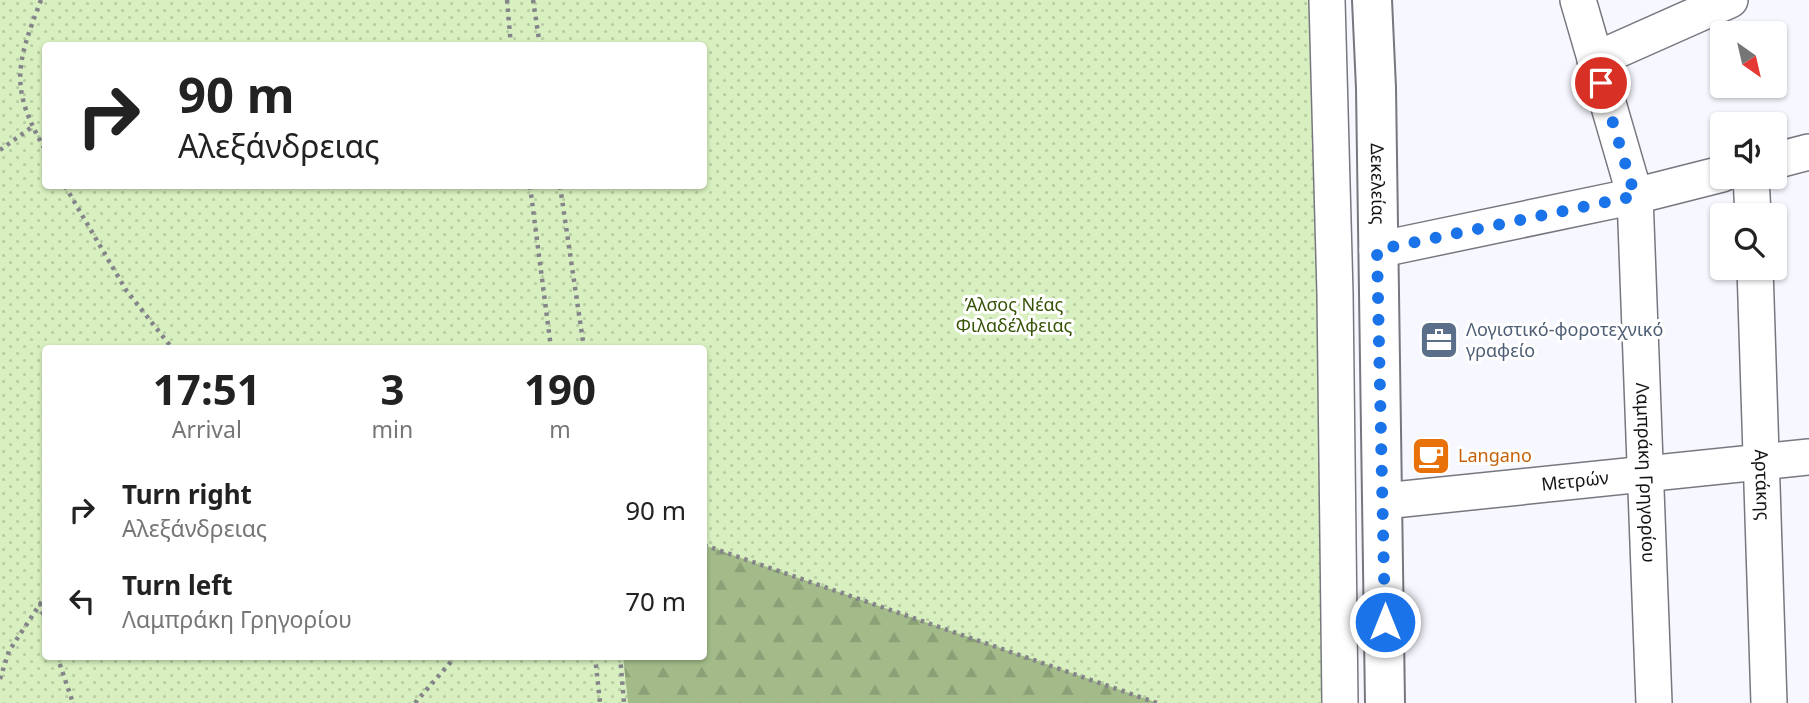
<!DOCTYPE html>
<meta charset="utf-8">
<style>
body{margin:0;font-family:"Noto Sans",sans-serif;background:#f2f2f2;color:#222;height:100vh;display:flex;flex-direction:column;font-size:26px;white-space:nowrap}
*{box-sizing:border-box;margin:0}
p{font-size:23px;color:#767676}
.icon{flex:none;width:38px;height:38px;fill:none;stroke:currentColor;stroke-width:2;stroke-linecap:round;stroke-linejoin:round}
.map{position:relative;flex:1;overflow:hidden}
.drawer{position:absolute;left:42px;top:345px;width:665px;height:315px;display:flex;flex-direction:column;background:#fff;border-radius:7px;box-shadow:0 2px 5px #0004}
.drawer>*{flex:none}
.top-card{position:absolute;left:42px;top:42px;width:665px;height:147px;border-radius:7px;box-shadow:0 2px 5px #0004;background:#fff;color:#222;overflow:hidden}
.needle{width:46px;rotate:146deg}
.tools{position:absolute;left:1710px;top:21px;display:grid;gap:14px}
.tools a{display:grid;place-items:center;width:77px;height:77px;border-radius:7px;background:#fff;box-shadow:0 2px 5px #0004;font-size:35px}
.pin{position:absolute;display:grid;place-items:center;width:60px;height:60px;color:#fff;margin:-30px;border:4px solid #fff;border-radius:50%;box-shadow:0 2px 7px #0007}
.me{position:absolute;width:77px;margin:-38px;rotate:0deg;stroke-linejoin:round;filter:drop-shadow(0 0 5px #0008)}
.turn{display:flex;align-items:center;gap:24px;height:147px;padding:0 21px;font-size:32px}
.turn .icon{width:91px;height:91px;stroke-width:2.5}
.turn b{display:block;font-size:49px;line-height:60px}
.eta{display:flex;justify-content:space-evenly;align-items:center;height:119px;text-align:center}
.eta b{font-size:42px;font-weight:700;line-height:49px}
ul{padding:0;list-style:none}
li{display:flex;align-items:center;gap:21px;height:91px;padding:0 21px}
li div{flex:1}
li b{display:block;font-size:26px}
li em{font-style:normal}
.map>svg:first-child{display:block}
.grass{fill:url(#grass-dots);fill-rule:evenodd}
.forest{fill:url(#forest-firs)}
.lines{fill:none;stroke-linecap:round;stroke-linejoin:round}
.minor-casing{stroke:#77787f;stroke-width:38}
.major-casing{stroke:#77787f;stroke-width:42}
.path{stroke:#84848a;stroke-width:4.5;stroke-dasharray:3.5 5;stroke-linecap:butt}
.minor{stroke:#fff;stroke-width:35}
.major{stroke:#fff;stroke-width:38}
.route{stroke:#1a73e8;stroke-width:12;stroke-dasharray:0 21.6}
.labels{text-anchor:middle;stroke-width:6;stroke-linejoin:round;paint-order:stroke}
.street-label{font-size:18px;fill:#141417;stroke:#fff}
.park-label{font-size:18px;fill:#375306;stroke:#fff}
.service-label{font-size:18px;fill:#4e5e75;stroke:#fff;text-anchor:start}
.food-label{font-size:18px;fill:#c56008;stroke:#fff;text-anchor:start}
</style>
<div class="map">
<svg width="1809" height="703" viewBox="0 0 1809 703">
<defs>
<pattern id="grass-dots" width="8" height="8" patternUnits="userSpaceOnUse" patternTransform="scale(1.75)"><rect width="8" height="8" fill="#d8f0bf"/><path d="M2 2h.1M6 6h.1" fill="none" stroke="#b8cda3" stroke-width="1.8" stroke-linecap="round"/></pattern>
<pattern id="forest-firs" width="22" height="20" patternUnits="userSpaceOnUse" patternTransform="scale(1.75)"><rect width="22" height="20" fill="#a3bb89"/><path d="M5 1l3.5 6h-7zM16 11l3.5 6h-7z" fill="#8ba076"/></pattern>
</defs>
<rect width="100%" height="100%" fill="#f7f7ff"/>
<!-- grass -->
<path class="grass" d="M0,0H1318L1331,703H0ZM46,46H704V186H46ZM46,348H704V656H46Z"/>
<!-- forest -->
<path class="forest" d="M704,545L1155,702L1157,703H628L623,656H704Z"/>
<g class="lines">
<!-- minor casing -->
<g class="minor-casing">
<g id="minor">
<path d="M1327,0L1335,294L1340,703"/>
<path id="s1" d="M1578,0L1635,196L1654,703"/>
<path d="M1595,60L1730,0"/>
<path d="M1774,161L1809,152"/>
<path d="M1751,177L1753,215"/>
<path d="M1377,250L1635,196L1722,174"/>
<path id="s2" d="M1755,268L1769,703"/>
<path id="s3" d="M1384,501L1809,457"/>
</g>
</g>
<!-- major casing -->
<g class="major-casing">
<g id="major">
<path id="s4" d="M1372,0L1376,88L1385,703"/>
</g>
</g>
<!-- path -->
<path class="path" d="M41,0C16,65 9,88 46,151
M507,0L511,46
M533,0L540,46
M0,150L32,127
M65,186L126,290L172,348
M530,186L551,348
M560,186L584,348
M704,545L1157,703
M40,603L46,625
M57,656L73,703
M595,656L600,703
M620,656L624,703
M0,679L9,651L46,595
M415,703L456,656"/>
<!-- minor -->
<use href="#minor" class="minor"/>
<!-- major -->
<use href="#major" class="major"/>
</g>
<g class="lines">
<!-- route -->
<path class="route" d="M1385,622L1377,250L1635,196L1601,83"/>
</g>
<!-- icons -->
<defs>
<g id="office-square" transform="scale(2.0125)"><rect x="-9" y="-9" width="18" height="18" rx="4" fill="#5c6f8a" stroke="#fff"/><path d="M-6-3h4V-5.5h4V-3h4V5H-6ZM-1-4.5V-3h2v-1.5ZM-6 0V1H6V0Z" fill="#fff"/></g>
<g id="cafe-square" transform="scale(2.0125)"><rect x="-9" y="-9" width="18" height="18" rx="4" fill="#e8710a" stroke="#fff"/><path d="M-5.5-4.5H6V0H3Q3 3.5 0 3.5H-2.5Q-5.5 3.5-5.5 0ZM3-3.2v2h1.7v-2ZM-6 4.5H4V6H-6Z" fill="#fff"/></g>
</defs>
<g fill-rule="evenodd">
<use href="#office-square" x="1439" y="340"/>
<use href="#cafe-square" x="1431" y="456"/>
</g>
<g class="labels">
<!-- street labels -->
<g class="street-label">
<text dy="6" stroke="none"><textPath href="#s4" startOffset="184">Δεκελείας</textPath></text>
<text dy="6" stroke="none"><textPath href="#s1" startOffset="481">Λαμπράκη Γρηγορίου</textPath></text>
<text dy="6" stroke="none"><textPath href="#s3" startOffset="192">Μετρών</textPath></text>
<text dy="6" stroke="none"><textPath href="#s2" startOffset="217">Αρτάκης</textPath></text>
</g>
<!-- park labels -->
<g class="park-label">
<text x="1014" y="311">Άλσος Νέας<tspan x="1014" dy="21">Φιλαδέλφειας</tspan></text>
</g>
<!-- service labels -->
<g class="service-label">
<text x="1466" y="336">Λογιστικό-φοροτεχνικό<tspan x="1466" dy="21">γραφείο</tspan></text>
</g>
<!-- food labels -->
<g class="food-label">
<text x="1458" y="462">Langano</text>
</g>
</g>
</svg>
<div class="tools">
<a><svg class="needle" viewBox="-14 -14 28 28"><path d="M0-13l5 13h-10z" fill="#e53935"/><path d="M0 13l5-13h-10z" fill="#767676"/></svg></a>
<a><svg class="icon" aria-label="sound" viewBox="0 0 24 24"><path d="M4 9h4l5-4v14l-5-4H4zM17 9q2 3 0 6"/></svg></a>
<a><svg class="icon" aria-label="search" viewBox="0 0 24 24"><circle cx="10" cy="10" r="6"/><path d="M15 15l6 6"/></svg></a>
</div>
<div class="pin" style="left:1601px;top:83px;background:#d93025"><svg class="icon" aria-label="arrive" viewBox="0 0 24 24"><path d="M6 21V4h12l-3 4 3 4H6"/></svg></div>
<svg class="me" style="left:1385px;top:622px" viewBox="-20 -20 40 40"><circle r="17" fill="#1a73e8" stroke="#fff" stroke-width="3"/><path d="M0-11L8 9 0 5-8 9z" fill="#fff"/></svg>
<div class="top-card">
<div class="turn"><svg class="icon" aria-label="right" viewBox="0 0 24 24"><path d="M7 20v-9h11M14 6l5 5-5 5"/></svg><div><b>90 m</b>Αλεξάνδρειας</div></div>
</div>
<section class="drawer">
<div class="eta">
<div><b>17:51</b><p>Arrival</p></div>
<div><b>3</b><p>min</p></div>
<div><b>190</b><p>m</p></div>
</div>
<ul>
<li><svg class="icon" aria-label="right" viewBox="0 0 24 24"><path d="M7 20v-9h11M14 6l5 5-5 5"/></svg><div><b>Turn right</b><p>Αλεξάνδρειας</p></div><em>90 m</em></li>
<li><svg class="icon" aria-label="left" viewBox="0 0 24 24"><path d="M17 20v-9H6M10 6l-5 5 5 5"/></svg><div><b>Turn left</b><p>Λαμπράκη Γρηγορίου</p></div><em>70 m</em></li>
</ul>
</section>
</div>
